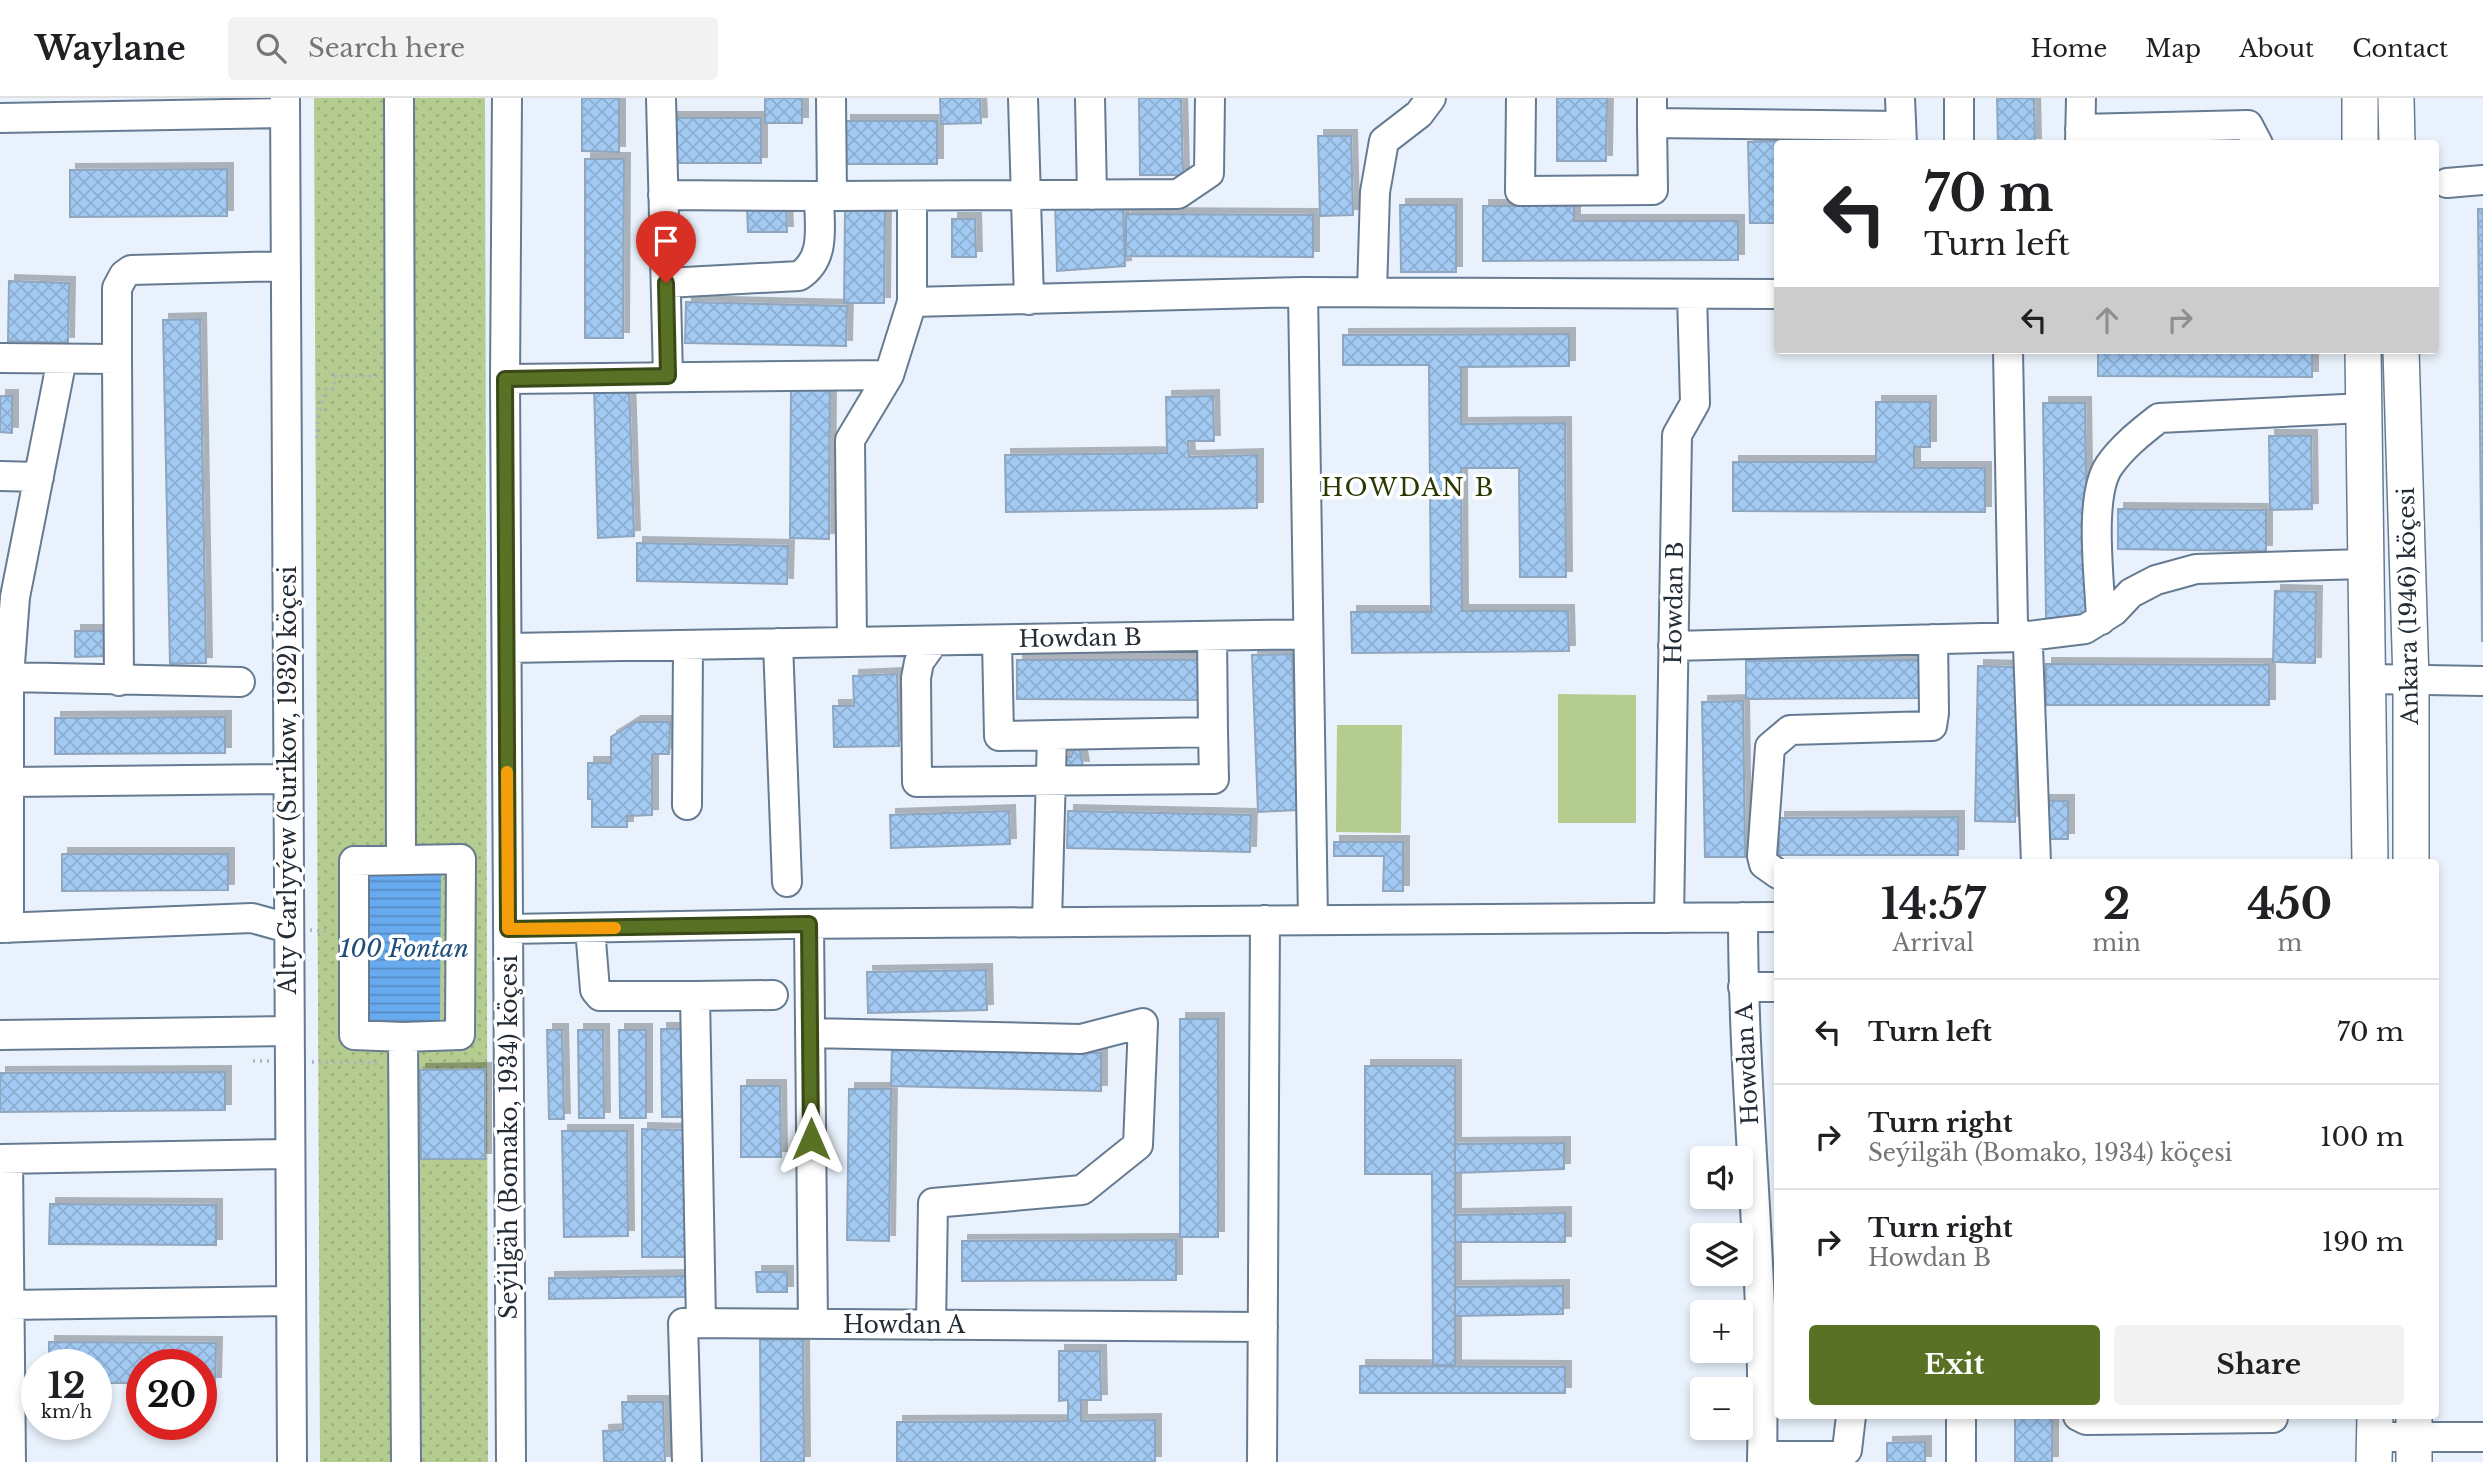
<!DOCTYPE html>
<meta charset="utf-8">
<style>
body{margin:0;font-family:"Libre Baskerville",serif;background:#f2f2f2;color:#202124;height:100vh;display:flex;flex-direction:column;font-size:26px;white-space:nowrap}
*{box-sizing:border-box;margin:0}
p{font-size:23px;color:#757577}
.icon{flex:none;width:38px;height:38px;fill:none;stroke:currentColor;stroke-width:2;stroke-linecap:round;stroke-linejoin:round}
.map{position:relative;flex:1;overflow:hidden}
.panel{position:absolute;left:1774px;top:761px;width:665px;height:560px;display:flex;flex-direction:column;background:#fff;border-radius:7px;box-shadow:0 4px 10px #0003}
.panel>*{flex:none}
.top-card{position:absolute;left:1774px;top:42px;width:665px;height:214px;border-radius:7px;box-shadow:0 4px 10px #0003;background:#fff;color:#202124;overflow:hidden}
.buttons{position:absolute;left:1690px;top:1048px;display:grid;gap:14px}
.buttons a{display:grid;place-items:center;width:63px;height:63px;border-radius:7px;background:#fff;box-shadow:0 4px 10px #0003;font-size:35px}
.speed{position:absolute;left:21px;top:1251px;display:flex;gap:14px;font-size:35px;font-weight:700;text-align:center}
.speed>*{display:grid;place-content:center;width:91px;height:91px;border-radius:50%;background:#fff;box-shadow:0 4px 10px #0003;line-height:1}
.speed small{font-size:18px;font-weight:400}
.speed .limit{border:10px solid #d22;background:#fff;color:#111}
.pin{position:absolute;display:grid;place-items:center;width:60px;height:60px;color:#fff;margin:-72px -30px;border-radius:50% 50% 50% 0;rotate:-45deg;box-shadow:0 0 7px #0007}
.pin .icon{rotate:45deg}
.me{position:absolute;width:77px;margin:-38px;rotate:0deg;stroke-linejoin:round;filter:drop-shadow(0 0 5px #0008)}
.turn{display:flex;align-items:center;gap:24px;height:147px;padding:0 35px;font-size:32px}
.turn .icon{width:91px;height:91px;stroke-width:2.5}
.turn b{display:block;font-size:49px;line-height:60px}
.lanes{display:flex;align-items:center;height:66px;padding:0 35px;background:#0003;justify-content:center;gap:35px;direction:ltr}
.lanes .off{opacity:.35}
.eta{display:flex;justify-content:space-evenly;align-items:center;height:119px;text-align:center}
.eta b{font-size:42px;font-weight:700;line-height:49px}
.action{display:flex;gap:14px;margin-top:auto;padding:14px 35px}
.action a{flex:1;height:80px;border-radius:7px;background:#587124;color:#fff;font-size:28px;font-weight:700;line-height:80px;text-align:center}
.action a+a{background:#f2f2f2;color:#202124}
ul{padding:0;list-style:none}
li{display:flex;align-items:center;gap:21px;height:105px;padding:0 35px;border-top:2px solid #e0e0e0}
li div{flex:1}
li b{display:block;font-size:26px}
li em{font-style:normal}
header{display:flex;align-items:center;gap:42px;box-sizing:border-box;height:98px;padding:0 35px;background:#fff;border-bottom:2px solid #e0e0e0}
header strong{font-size:33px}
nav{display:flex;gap:38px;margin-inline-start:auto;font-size:24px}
.search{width:490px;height:63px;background:#f2f2f2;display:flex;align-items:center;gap:18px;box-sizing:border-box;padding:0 24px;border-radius:7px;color:#757577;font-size:26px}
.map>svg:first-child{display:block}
.grass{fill:url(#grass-dots)}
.pitch{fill:#b5cc90}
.water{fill:url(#water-rules)}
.building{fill:url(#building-cross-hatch);stroke:#90a6be;stroke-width:2;filter:url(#shadow)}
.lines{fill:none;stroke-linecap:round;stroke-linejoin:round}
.minor-casing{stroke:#667b91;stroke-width:32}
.major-casing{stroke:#667b91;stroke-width:38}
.path{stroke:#aab2bc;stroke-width:3.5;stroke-dasharray:2 5;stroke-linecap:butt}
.minor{stroke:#fff;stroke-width:28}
.major{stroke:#fff;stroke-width:35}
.route-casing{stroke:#394917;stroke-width:18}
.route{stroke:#587124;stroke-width:12}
.slow{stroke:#f59e0b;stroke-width:12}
.labels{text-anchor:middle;stroke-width:7;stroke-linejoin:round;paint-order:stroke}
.street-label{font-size:23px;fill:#242c36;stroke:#fff}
.neighbourhood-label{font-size:24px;letter-spacing:2px;fill:#293901;stroke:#fff}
.water-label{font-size:24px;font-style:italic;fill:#1e4d7a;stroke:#fff}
</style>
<header>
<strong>Waylane</strong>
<div class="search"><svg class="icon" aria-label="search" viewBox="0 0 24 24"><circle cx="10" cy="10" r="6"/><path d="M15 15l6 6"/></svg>Search here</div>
<nav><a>Home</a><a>Map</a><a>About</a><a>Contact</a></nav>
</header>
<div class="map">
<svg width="2483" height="1364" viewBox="0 0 2483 1364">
<defs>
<pattern id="grass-dots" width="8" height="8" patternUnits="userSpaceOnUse" patternTransform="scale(1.75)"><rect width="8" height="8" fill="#b5cc90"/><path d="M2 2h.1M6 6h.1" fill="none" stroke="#9caf7d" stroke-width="1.8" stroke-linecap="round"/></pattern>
<pattern id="water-rules" width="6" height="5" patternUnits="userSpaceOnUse" patternTransform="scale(1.75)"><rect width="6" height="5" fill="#67aaee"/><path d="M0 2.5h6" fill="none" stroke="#558bc2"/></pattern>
<pattern id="building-cross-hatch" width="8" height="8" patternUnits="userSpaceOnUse" patternTransform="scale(1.75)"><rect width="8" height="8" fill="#a2caf3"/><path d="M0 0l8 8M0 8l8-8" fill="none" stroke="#8baed1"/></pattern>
<filter id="shadow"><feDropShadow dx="6" dy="-6" stdDeviation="0" flood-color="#0004"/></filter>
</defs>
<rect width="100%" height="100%" fill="#e9f2fc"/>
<!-- grass -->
<path class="grass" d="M314,0H485L488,1364H320Z"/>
<!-- pitch -->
<path class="pitch" d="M1558,596L1636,597V725H1558Z
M1337,627H1402L1401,735L1336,734Z"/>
<!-- water -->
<path class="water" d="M368,771H441L440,932H368Z"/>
<!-- building -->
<path class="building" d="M582,0H619V54L582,53Z
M765,0H802V25H765Z
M940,0H980L981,25L941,26Z
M1139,0H1181L1183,77H1140Z
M1557,0H1607L1606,63H1557Z
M1997,0H2034L2035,46H1998Z
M667,20H761V65H667Z
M845,23H937V66H844Z
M2191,37L2228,38L2227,46H2190Z
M1318,38H1351L1353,117L1320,118Z
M1789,43L1778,46V125H1750L1748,44Z
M585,61H624L623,240H585Z
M227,71V118L70,119V72Z
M1123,103L1125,168L1057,173L1055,104Z
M1400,107H1456V174H1401Z
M1483,108H1574V123H1738V162L1483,163Z
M786,109L787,134H748L747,110Z
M2478,111H2483V543H2482Z
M845,112H885L884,205H844Z
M1126,116L1313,117V159L1126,158Z
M952,121H975L976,159H952Z
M9,183L69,185L68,245L8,243Z
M686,204L847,208L846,248L685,245Z
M200,221L206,565L170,566L163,222Z
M1569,236V268L1461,269V326L1565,325L1566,479H1520L1519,370H1461L1462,513H1568L1569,553L1352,555L1351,514H1431L1429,267H1343V237Z
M2098,252H2312V279L2098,278Z
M629,287L634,438L598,440L594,288Z
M791,287H830L829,441L790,440Z
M0,298H12V335L0,334Z
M1213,298L1214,343H1188L1189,359L1257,357V410L1006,414L1005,357L1167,355L1166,299Z
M1876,304H1930V349H1914V370H1985V414L1733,413V364H1876Z
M2043,305H2085L2088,520H2046Z
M2269,338H2311L2312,411L2270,412Z
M2118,411L2266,412V453L2118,451Z
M637,445L788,448L787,486L637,483Z
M2275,493L2316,494L2315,565L2273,564Z
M75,533H110V558L75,559Z
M1292,556L1298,712L1258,714L1252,557Z
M1017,562H1200V602L1017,601Z
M1925,562V600L1746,601V563Z
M2046,566L2269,567V607H2046Z
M1978,568L2018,569L2015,724L1975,723Z
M897,576L899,648L834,649L833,608H854L853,578Z
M1743,603L1745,759H1705L1702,604Z
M225,619V655L55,656V620Z
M635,624H670L669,656H652V717L627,718V729H592V701H588V665H611V639Z
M1074,652H1080L1083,669L1062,668L1063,659H1071Z
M2042,703H2068V741H2043Z
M1009,713L1010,746L891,750L890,717Z
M1068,713L1251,717L1250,754L1067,750Z
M1958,719V757H1779V720Z
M1334,744H1403V793H1383L1384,758H1334Z
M62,756H228V792L62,793Z
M986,872L987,912L868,915L867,874Z
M1180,921H1218V1139H1180Z
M661,931H687L688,1019H662Z
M547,932H562L564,1021H549Z
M578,932H603L604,1020H579Z
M619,932H646V1020H620Z
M892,950L1101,955V993L891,988Z
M1365,968H1455V1267H1433L1432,1076H1365Z
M485,971V1061H421L420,972Z
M225,974V1012L0,1014V975Z
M741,988H780L781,1059H741Z
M849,991H891L889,1143L847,1142Z
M642,1031L686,1032V1159H642Z
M562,1033H627L628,1138L564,1139Z
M1564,1045V1071L1455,1075V1046Z
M50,1106L216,1107V1147L49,1146Z
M1565,1115V1144H1455V1117Z
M1176,1142V1182L962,1183V1143Z
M756,1174H787V1194H757Z
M686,1178V1199L549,1201V1180Z
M1563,1188V1216L1455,1218V1189Z
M803,1241L804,1364H761L760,1242Z
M49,1244L216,1245L215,1285H201V1267H142V1285H96V1267H49Z
M1059,1253H1100L1101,1302H1081V1323L1155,1322V1364H897V1324L1068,1323V1302L1059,1303Z
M1360,1268L1565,1269V1295H1360Z
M622,1304H663L665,1364H604L603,1333L623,1332Z
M2015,1318H2052V1364H2015Z
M1925,1344V1364H1887V1345Z"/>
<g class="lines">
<!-- minor casing -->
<g class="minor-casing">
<path id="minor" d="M285,0L292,1364
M399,0L401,761
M507,0L505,281L511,1364
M661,0L668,278
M831,0L832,98L1178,96L1209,75L1210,0
M1023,0L1029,202
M1090,0L1092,97
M1521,0L1520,93L1653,92L1652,25
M1652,0V25L1901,28
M1900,0L1902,46
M0,20L285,15
M2080,31L2248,27L2258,46
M1959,46V0
M2080,46L2081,0
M2447,85L2483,82
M663,97L819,98C819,127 827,160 799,178L666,185
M1303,194L1313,822
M1372,194L1375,94L1384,43L1419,16L1431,0
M912,204V98
M2008,252L2013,527L2028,548L2036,765
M0,260L117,261V190L124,177L131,172L286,168
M117,261L119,583
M505,281L889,277
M0,378L39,379
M2101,522C2100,484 2088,399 2109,368C2122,349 2141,334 2159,320L2365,310
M1212,538L1213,634
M997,542L999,638L1052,637L1047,824
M934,543L919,564L916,580L917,684L1214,681L1213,634L1052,637
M852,544L850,342L889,277L912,204L1303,194L1778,196
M778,545L787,784
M1673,548L2021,539L2085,531L2114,513L2131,495L2156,482L2196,471L2365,466
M507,550L1308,536
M9,579L240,584
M2369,581L2483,583
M10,684L288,681
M687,707L688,547
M1778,776L1764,766L1762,758L1770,649L1790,632L1932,628L1934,615L1933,541
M1743,819C1743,1001 1766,1182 1762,1364
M1669,820L1677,337L1695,305L1692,196
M809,826L813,1226
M0,830L252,820L288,830
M9,830V579L15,499L62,261
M590,830L595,892L600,898H695L701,1225
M508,831L788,826L1778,819
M1743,889H1778
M695,898L773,897
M810,935L1081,941L1143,925L1138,1047L1082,1092L933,1105L931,1227
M0,937L289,933
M403,939L354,937V763L461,761L460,937L403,939L406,1364
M0,1061L290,1056
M8,1061L11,1364
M8,1207L291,1203
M1961,1318V1364
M2078,1318L2086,1322L2273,1320
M2375,1339H2483
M1762,1358H1840L1847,1352L1851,1318
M687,1364L683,1225L1263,1229
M1262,1364L1265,822"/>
</g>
<!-- major casing -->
<g class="major-casing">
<path id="major" d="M2360,0V46
M2396,0L2397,46
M2363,252L2370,765
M2401,252L2411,583V765
M2414,1318V1364
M2374,1364L2375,1318"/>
</g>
<!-- path -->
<path class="path" d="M317,340L318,319L326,291H334L335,278H378
M310,832L331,834
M253,963H269
M312,964L381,965"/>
<!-- minor -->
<use href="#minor" class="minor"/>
<!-- major -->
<use href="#major" class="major"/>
</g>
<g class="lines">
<!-- route casing -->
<g class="route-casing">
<path id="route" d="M666,185L668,278L505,281L508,831L809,826L811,1041"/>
</g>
<!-- route -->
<use href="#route" class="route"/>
<!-- slow -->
<path class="slow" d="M507,674L508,831L615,830"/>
</g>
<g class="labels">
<!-- street labels -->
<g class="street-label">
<text transform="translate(1674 505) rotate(-89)" y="8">Howdan B</text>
<text transform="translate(2408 508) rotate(-91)" y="8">Ankara (1946) köçesi</text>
<text transform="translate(1080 540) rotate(-1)" y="8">Howdan B</text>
<text transform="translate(288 682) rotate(-90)" y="8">Alty Garlyýew (Surikow, 1932) köçesi</text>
<text transform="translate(1747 966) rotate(-93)" y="8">Howdan A</text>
<text transform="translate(509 1039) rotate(-90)" y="8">Seýilgäh (Bomako, 1934) köçesi</text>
<text x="904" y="1235">Howdan A</text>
</g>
<!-- neighbourhood labels -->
<g class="neighbourhood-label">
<text x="1408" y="398">HOWDAN B</text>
</g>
<!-- water labels -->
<g class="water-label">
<text x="404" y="859">100 Fontan</text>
</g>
</g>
</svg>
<div class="buttons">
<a><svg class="icon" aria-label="sound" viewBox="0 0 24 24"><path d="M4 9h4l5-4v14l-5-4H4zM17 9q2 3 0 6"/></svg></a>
<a><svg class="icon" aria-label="layers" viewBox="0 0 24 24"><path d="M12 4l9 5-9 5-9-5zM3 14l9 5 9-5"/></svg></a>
<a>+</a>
<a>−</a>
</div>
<div class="speed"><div>12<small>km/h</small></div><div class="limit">20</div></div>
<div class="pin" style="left:666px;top:185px;background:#d93025"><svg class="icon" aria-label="arrive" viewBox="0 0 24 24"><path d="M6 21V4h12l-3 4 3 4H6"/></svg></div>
<svg class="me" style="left:811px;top:1041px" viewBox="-20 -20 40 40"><path d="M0-17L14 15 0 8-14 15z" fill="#587124" stroke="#fff" stroke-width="4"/></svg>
<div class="top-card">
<div class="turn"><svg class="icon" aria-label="left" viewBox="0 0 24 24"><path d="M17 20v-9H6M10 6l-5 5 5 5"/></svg><div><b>70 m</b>Turn left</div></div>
<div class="lanes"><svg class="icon" aria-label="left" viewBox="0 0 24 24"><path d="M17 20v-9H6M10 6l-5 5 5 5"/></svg><svg class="icon off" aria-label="ahead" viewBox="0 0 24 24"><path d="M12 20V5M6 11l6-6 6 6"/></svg><svg class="icon off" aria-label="right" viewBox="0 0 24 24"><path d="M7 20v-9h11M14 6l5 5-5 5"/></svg></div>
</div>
<section class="panel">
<div class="eta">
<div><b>14:57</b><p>Arrival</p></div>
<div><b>2</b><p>min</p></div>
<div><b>450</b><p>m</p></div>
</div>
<ul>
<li><svg class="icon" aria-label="left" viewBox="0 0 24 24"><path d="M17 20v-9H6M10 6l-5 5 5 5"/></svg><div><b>Turn left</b></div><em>70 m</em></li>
<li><svg class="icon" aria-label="right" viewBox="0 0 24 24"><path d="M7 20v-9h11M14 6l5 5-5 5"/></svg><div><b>Turn right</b><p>Seýilgäh (Bomako, 1934) köçesi</p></div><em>100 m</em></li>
<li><svg class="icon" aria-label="right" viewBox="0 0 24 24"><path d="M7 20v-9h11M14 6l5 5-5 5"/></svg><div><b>Turn right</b><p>Howdan B</p></div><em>190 m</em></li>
</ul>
<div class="action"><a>Exit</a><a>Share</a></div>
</section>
</div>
